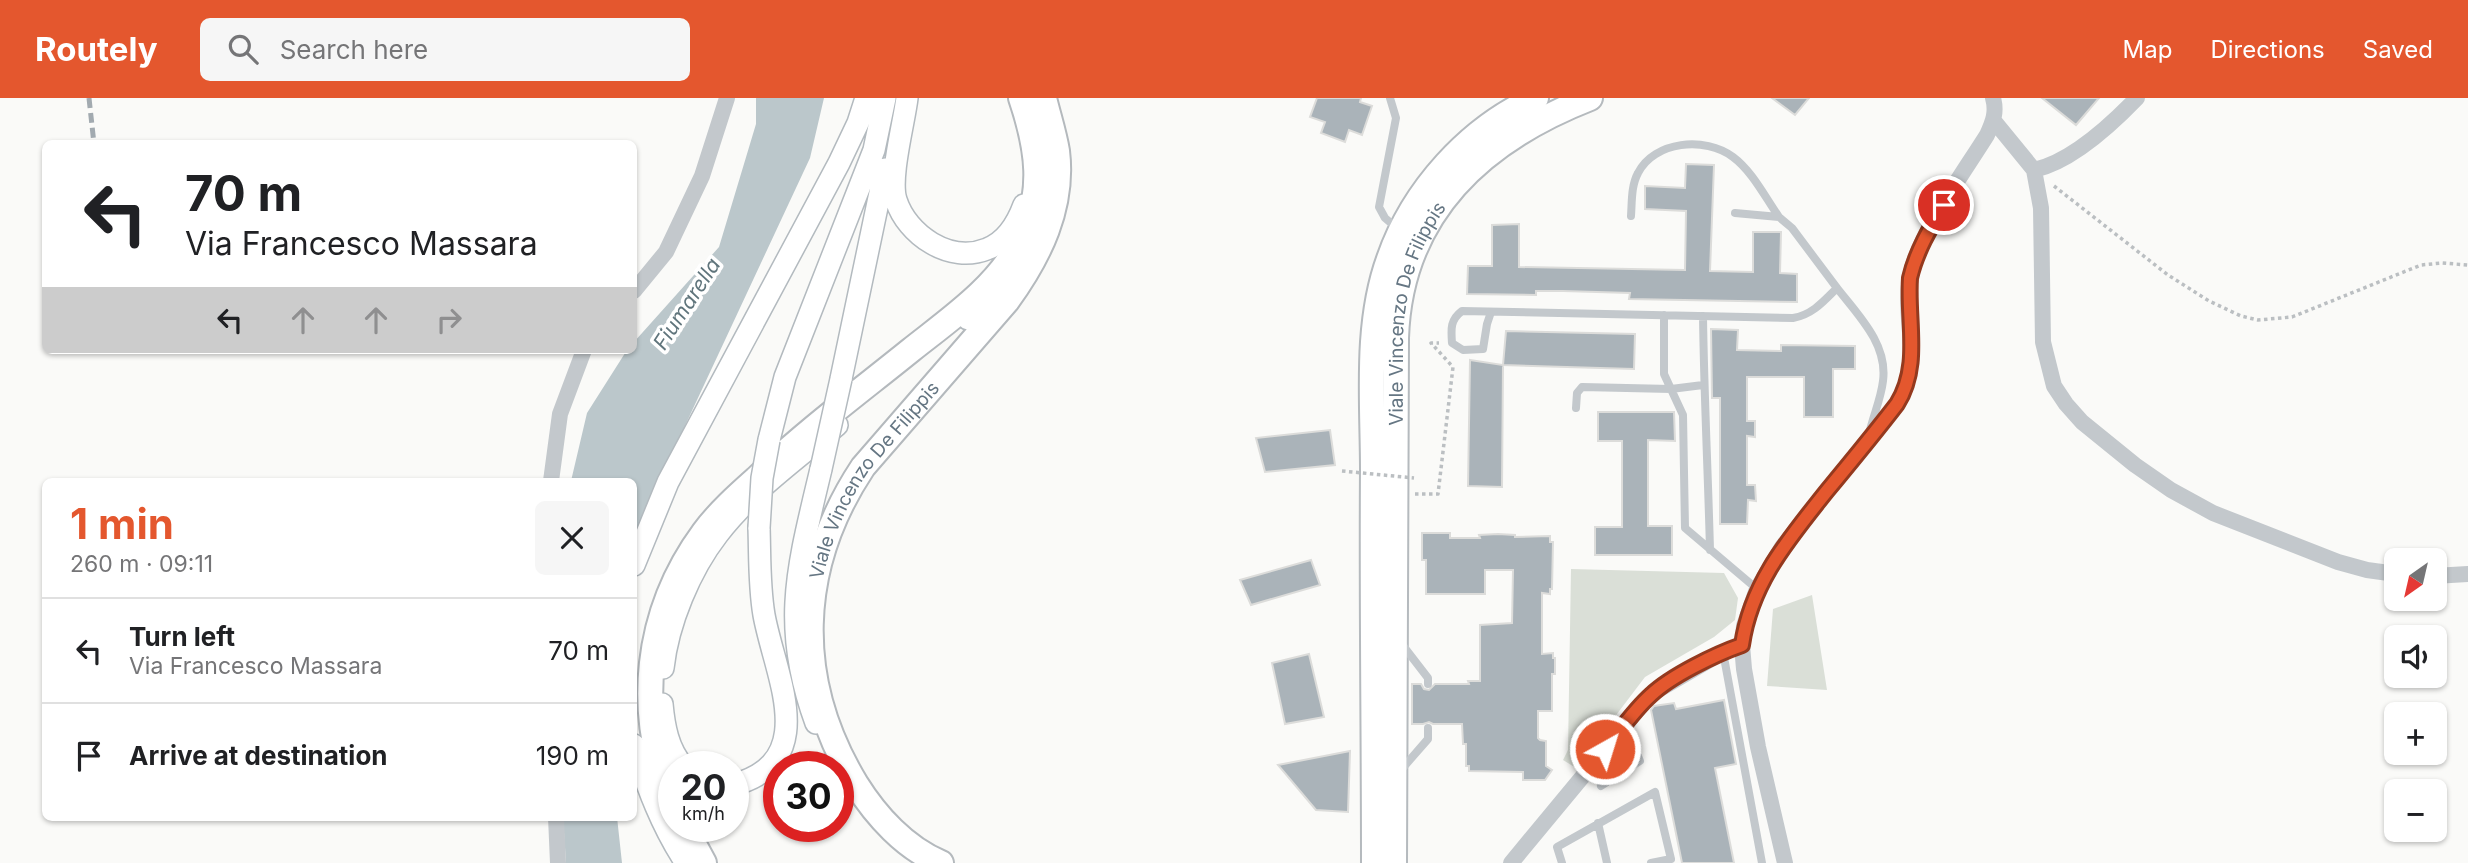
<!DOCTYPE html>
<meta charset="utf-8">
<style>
body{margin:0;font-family:Inter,sans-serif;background:#f6f6f6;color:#202124;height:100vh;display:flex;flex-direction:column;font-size:26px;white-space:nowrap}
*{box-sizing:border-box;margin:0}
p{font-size:23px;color:#757577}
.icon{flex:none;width:38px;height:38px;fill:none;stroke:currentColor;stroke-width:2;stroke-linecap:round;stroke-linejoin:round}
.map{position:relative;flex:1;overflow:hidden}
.drawer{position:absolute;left:42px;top:380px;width:595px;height:343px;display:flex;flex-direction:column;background:#fff;border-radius:10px;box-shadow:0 2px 5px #0004}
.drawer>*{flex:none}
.hud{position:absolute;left:42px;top:42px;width:595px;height:214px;border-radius:10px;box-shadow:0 2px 5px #0004;background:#fff;color:#202124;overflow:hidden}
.needle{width:46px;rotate:214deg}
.fabs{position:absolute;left:2384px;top:450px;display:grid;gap:14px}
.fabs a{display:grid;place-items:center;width:63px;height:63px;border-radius:10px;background:#fff;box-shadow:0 2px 5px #0004;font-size:35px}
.speed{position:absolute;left:658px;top:653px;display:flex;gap:14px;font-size:35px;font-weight:700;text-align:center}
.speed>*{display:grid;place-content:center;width:91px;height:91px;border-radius:50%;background:#fff;box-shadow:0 2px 5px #0004;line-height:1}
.speed small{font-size:18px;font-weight:400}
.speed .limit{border:10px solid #d22;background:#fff;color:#111}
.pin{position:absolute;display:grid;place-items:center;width:60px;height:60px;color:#fff;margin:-30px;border:4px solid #fff;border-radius:50%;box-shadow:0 2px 7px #0007}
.me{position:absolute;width:77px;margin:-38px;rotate:39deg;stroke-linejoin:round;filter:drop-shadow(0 0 5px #0008)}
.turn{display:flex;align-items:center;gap:24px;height:147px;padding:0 28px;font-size:32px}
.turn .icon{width:91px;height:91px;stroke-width:2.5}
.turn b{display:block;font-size:49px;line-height:60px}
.lanes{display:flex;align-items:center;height:66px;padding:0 28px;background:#0003;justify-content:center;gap:35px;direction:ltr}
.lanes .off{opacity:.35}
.round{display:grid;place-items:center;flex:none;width:74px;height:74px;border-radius:10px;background:#f6f6f6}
.summary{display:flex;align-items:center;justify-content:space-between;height:119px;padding:0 28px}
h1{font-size:42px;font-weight:700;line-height:52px;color:#e4572e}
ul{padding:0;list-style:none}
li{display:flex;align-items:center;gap:21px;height:105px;padding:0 28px;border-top:2px solid #e0e0e0}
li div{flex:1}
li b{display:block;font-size:26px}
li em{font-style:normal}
header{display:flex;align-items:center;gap:42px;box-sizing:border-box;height:98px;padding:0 35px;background:#e4572e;color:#fff}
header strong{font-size:33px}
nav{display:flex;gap:38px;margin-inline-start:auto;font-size:24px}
.search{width:490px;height:63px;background:#f6f6f6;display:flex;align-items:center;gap:18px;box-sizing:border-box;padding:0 24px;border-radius:10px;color:#757577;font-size:26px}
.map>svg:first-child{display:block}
.green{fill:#dadfd7}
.water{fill:#bbc7cb}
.building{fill:#aab3b9;stroke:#dcdcda;stroke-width:2}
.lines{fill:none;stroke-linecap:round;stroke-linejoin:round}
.secondary-casing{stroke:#b3babf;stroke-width:24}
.primary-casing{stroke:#b5babe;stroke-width:28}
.trunk-casing{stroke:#b4b9bd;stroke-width:28}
.path{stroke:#bbbfc2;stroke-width:3.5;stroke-dasharray:3.5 3.5;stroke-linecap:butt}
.service{stroke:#c3c8cc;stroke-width:8}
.minor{stroke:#c3c8cc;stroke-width:16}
.secondary{stroke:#fff;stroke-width:21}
.primary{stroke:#fff;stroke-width:24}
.trunk{stroke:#fff;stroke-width:24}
.rail{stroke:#a2aab0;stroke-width:5;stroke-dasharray:10 5;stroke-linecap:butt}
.secondary-bridge-casing{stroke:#b3babf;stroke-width:24;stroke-linecap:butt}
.path-bridge{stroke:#bbbfc2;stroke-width:3.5;stroke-dasharray:3.5 3.5;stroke-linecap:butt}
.secondary-bridge{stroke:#fff;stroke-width:21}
.route-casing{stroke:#94391e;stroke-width:18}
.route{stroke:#e4572e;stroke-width:12}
.labels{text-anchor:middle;stroke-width:7;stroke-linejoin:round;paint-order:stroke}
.street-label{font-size:19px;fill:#657683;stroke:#fff}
.water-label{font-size:21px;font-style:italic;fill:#60757c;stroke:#fff}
</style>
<header>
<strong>Routely</strong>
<div class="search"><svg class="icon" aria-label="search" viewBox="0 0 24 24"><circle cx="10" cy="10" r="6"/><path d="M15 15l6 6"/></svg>Search here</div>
<nav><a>Map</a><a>Directions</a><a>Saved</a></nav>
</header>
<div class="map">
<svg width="2468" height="765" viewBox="0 0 2468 765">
<rect width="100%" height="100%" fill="#fafaf8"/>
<!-- green -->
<path class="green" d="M1571,471L1724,475L1738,500L1735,522L1714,539L1645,579L1576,670L1563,662L1568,652Z
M1812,497L1827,592L1767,588L1773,511Z"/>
<!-- water -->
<path class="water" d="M756,0H824L810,60L634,437V383H571L587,315L627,252H634V244L719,149L756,26Z
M563,719H617L622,765H566Z"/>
<!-- building -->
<path class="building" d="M1317,0H1361L1360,4L1372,8L1362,37L1349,32L1345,44L1321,35L1325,24L1310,19Z
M1772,0H1809L1795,17Z
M2042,0H2099L2076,27Z
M1686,66L1714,67L1710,173L1753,174V134H1781L1780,175L1797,176V204L1629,201L1630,195L1563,193H1536V197L1467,196L1468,168H1492V127L1519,126V169L1685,172L1686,113L1645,111V88L1685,90Z
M1711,231L1738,232L1737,252L1781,253V247L1855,248V271H1833V319H1804V279H1747V323H1755V339L1747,338V387H1755L1756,403L1748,402L1747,426H1720V300H1712Z
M1506,233L1635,236L1634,271L1503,267Z
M1470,262L1503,267L1502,389L1468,388Z
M1598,314H1674L1675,343L1648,342V428H1672V457H1595V429H1622V343H1598Z
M1330,332L1335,367L1265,374L1256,340Z
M1422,435H1450V440H1480L1479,437L1498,436L1515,437V439L1550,438V444H1553L1552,491H1550V496L1542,495V556L1553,555V560H1555V576H1552V613H1538V640L1540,642L1546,643V668L1552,672L1545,682H1523V674L1469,673V668H1466V646H1463L1462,626H1433L1429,624L1423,626H1412V586H1421L1424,591L1429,592L1435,586H1469L1468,583H1480V527L1512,525L1513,472H1485V496H1426V462H1422Z
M1311,462L1320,487L1251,507L1240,482Z
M1309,556L1324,619L1285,626L1272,565Z
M1724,602L1736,666L1715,670L1734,765H1682L1651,612L1654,608L1674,605L1676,611Z
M1350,653L1348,714L1316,712L1278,667Z"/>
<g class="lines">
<!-- secondary casing -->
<g class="secondary-casing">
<path id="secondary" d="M907,0C904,25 889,80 896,102C907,137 950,166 987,151C1006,144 1017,126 1024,107
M968,221L993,200L1015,175
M841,281L885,71
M769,342L785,279L874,52L885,0
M634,467L668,384L839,65L858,25L866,0
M663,570C668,525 690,472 718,436C750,394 797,361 837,327
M662,606C664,628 668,651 683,668
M816,625C780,527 798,468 821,371
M634,647C647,689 662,729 686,765
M733,687C822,663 775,578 764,517C759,488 760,459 759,430"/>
</g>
<!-- primary casing -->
<g class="primary-casing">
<g id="primary">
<path d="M1374,765C1374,634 1372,503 1373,372C1373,303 1365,227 1389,161C1413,92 1469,30 1536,0"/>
<path id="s1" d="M1394,765L1396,240C1400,117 1480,43 1590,0"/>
</g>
</g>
<!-- trunk casing -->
<g class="trunk-casing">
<g id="trunk">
<path d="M674,706C634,615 645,514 704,434C719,414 738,397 756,381C805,334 859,294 911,252C950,221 997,189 1020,144C1045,95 1038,50 1021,0"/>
<path d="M684,728L704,765"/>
<path id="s2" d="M941,765C905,750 876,718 856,686C793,582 796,470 863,369L1007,203C1039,159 1064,109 1057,53C1054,35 1048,17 1044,0"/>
</g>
</g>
<!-- path -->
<path class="path" d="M2054,88L2168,177L2209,203L2241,218L2258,222L2292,219L2421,167L2442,165L2468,167
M1415,396H1438L1453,269L1431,245H1439"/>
<!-- service -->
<path class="service" d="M1390,0L1396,20L1379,109L1385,120L1398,131
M1735,115L1779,119L1792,130L1837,190
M1631,118C1632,104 1631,88 1638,75C1654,43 1705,38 1733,59C1752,73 1765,99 1779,119
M1491,214L1487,226L1483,251L1463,252L1452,245C1451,231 1450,222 1462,213L1793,220C1812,217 1824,203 1837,190C1858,217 1888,246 1883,283C1881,300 1874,316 1870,332
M1664,217V276L1683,317L1685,430L1757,491
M1703,218C1704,296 1708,374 1710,452
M1576,310L1577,295L1582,289L1671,291L1703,287
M1401,545L1428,580V586
M1723,554L1762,765
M1401,672L1428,641V630
M1601,688L1640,663L1630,639L1621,632
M1598,725L1607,765
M1562,765L1557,749L1655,694L1671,761L1651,765"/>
<!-- minor -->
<path class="minor" d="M1994,23L2034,72L2041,110L2043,244L2054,288L2066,306L2082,324L2135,367L2171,392L2213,415L2338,464L2367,472L2396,476
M2034,72C2071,64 2111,27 2137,0
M634,193L666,154L702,78L727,0
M551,383L560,316L584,252
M2434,478L2468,476
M556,719L558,765
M1511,765L1651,596L1723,554L1742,547
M1785,765L1758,649L1744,571L1742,547L1744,528L1757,491L1782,449L1897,306C1924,264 1902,224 1910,179C1917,138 1964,74 1987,37C1993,24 1997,14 1993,0"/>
<!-- secondary -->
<use href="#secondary" class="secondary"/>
<!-- primary -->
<use href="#primary" class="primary"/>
<!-- trunk -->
<use href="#trunk" class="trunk"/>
<!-- rail -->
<path class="rail" d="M89,0L94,46"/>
<!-- secondary-bridge casing -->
<g class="secondary-bridge-casing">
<path id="secondary-bridge" d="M821,371L841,281
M759,430L762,380L769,342"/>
</g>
<!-- path-bridge -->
<path class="path-bridge" d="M1342,373L1414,380"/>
<!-- secondary-bridge -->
<use href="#secondary-bridge" class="secondary-bridge"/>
</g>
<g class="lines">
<!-- route casing -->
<g class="route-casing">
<path id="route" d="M1605,651C1620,633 1634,612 1651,597C1671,578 1716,556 1742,547C1751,485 1788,442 1826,394C1850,365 1874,336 1897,306C1921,268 1907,223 1910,180C1916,154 1930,130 1944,107"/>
</g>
<!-- route -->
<use href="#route" class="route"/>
</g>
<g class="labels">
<!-- street labels -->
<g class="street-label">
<text dy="7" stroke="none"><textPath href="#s1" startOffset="553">Viale Vincenzo De Filippis</textPath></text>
<text dy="7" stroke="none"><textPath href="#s2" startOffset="448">Viale Vincenzo De Filippis</textPath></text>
</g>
<!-- water labels -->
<g class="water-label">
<text transform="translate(687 206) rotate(-57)" y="7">Fiumarella</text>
</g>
</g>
</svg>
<div class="fabs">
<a><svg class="needle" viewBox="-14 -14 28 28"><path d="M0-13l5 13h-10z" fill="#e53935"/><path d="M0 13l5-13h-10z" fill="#757577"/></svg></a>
<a><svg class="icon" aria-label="sound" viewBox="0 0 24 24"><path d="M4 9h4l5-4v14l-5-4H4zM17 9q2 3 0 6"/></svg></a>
<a>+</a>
<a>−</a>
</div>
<div class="speed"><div>20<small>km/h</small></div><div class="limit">30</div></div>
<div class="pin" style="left:1944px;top:107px;background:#d93025"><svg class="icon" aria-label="arrive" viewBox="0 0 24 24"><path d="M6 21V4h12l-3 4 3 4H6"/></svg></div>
<svg class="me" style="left:1605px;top:651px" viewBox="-20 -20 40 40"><circle r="17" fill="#e4572e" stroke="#fff" stroke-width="3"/><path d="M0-11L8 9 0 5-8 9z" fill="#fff"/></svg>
<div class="hud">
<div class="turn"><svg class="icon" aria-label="left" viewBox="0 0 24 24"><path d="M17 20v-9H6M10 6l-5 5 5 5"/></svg><div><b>70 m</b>Via Francesco Massara</div></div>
<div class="lanes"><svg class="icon" aria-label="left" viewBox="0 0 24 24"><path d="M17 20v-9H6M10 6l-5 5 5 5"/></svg><svg class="icon off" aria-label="ahead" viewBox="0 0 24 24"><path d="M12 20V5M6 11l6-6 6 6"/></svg><svg class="icon off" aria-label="ahead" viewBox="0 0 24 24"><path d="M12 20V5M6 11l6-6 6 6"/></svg><svg class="icon off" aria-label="right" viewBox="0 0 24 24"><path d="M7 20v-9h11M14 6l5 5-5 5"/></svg></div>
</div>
<section class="drawer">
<div class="summary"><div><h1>1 min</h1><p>260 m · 09:11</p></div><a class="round"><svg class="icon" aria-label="close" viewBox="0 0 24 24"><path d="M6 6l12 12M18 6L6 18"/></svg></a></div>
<ul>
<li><svg class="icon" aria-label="left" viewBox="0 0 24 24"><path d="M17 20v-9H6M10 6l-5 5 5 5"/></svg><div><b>Turn left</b><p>Via Francesco Massara</p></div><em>70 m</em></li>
<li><svg class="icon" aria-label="arrive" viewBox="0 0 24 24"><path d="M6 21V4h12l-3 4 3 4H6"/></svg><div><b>Arrive at destination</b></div><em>190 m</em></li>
</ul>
</section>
</div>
